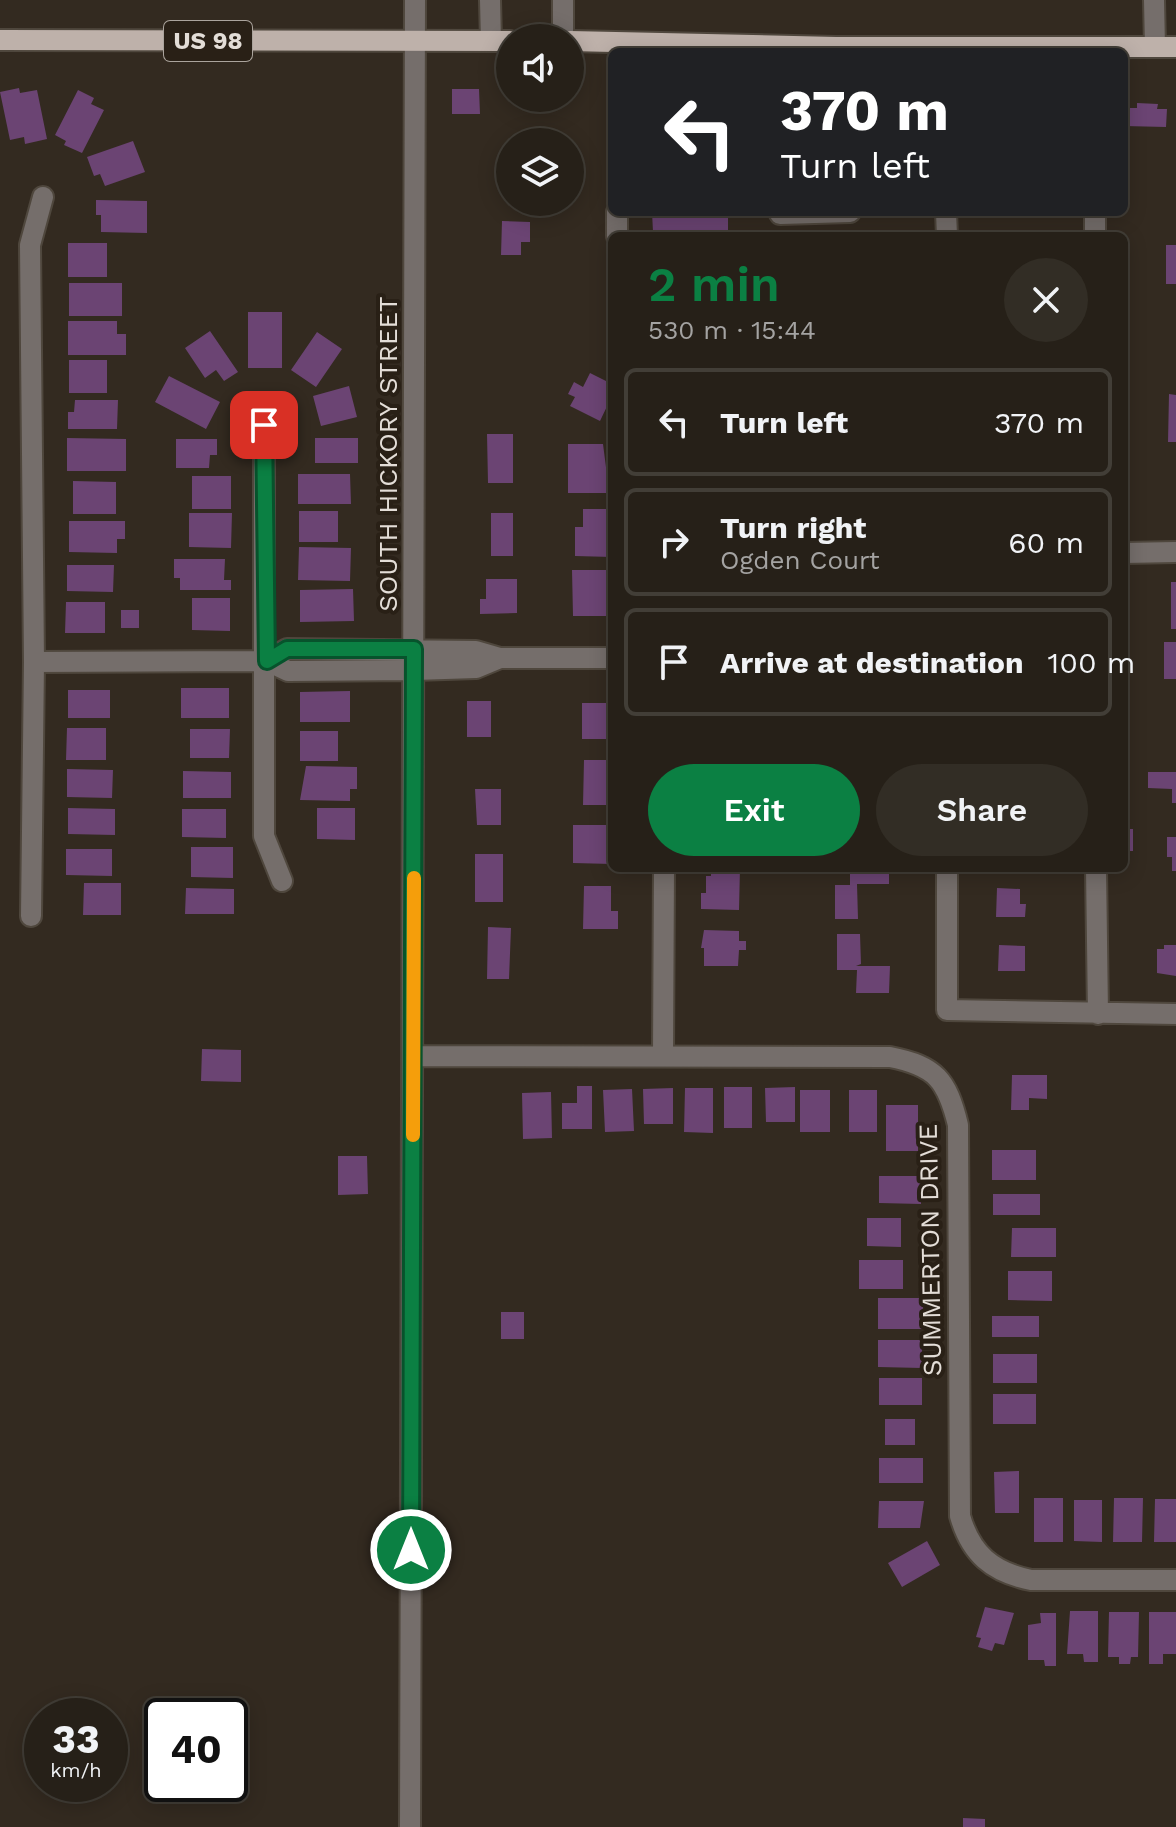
<!DOCTYPE html>
<meta charset="utf-8">
<style>
body{margin:0;font-family:"Work Sans",sans-serif;background:#322d25;color:#f1f3f6;height:100vh;display:flex;flex-direction:column;font-size:30px;white-space:nowrap}
*{box-sizing:border-box;margin:0}
p{font-size:26px;color:#a4a3a2}
.icon{flex:none;width:44px;height:44px;fill:none;stroke:currentColor;stroke-width:2;stroke-linecap:round;stroke-linejoin:round}
.map{position:relative;flex:1;overflow:hidden}
.sheet{position:absolute;left:608px;top:232px;width:520px;height:640px;display:flex;flex-direction:column;background:#262018;border-radius:12px;box-shadow:0 4px 20px #0003,0 0 0 2px #423e37}
.sheet>*{flex:none}
.hud{position:absolute;left:608px;top:48px;width:520px;height:168px;border-radius:12px;box-shadow:0 4px 20px #0003,0 0 0 2px #423e37;background:#202124;color:#fff;overflow:hidden}
.controls{position:absolute;left:496px;top:24px;display:grid;gap:16px}
.controls a{display:grid;place-items:center;width:88px;height:88px;border-radius:50%;background:#262018;box-shadow:0 4px 20px #0003,0 0 0 2px #423e37;font-size:40px}
.speed{position:absolute;left:24px;top:1698px;display:flex;gap:16px;font-size:40px;font-weight:700;text-align:center}
.speed>*{display:grid;place-content:center;width:104px;height:104px;border-radius:50%;background:#262018;box-shadow:0 4px 20px #0003,0 0 0 2px #423e37;line-height:1}
.speed small{font-size:20px;font-weight:400}
.speed .limit{border:4px solid #111;border-radius:12px;background:#fff;color:#111}
.pin{position:absolute;display:grid;place-items:center;width:68px;height:68px;color:#fff;margin:-34px;border-radius:16px;box-shadow:0 4px 12px #0006}
.me{position:absolute;width:88px;margin:-44px;rotate:0deg;stroke-linejoin:round;filter:drop-shadow(0 0 6px #0008)}
.turn{display:flex;align-items:center;gap:28px;height:168px;padding:0 40px;font-size:36px}
.turn .icon{width:104px;height:104px;stroke-width:2.5}
.turn b{display:block;font-size:56px;line-height:68px}
.round{display:grid;place-items:center;flex:none;width:84px;height:84px;border-radius:42px;background:#322d25}
.summary{display:flex;align-items:center;justify-content:space-between;height:136px;padding:0 40px}
h1{font-size:48px;font-weight:600;line-height:60px;color:#0b8043}
.cta{display:flex;gap:16px;margin-top:auto;padding:16px 40px}
.cta a{flex:1;height:92px;border-radius:48px;background:#0b8043;color:#fff;font-size:32px;font-weight:600;line-height:92px;text-align:center}
.cta a+a{background:#322d25;color:#f1f3f6}
ul{padding:0;list-style:none}
li{display:flex;align-items:center;gap:24px;height:108px;margin:0 16px 12px;padding:0 24px;border:4px solid #423e37;border-radius:12px}
li div{flex:1}
li b{display:block;font-size:30px}
li em{font-style:normal}
.map>svg:first-child{display:block}
.building{fill:#6b4473}
.lines{fill:none;stroke-linecap:round;stroke-linejoin:round}
.minor-casing{stroke:#4f473d;stroke-width:24}
.major-casing{stroke:#4f473d;stroke-width:24}
.minor{stroke:#756e6b;stroke-width:20}
.major{stroke:#beb1aa;stroke-width:20}
.route-casing{stroke:#07532c;stroke-width:20}
.route{stroke:#0b8043;stroke-width:14}
.slow{stroke:#f59e0b;stroke-width:14}
.labels{text-anchor:middle;stroke-width:8;stroke-linejoin:round;paint-order:stroke}
.shield{fill:#292016;stroke:#aba49d;stroke-width:2}
.shield-label{font-size:24px;font-weight:bold;fill:#e3ddd7}
.street-label{font-size:26px;fill:#e3ddd7;stroke:#292016}
</style>
<div class="map">
<svg width="1176" height="1827" viewBox="0 0 1176 1827">
<rect width="100%" height="100%" fill="#332a20"/>
<!-- building -->
<path class="building" d="M19,88L20,93L37,90L47,139L25,144L24,137L10,140L0,92Z
M452,89H479L480,114H452Z
M78,90L94,98L91,104L104,110L82,153L64,145L66,141L55,135Z
M1137,103L1158,104L1157,109H1167L1166,127L1124,126V108H1137Z
M133,141L145,172L105,186L100,174L94,176L87,157Z
M96,200L147,201V233L101,232V215H96Z
M652,212H728V231L653,232Z
M502,221L530,222V242H521V255H501Z
M68,243H107V277H68Z
M1166,245H1176V284H1166Z
M69,283H122V316H69Z
M248,312H282V368H248Z
M68,321H117V334H126V355H68Z
M210,331L238,372L224,381L216,370L205,378L185,348Z
M317,332L342,349L316,387L291,370Z
M69,360H107V393H69Z
M590,373L612,384V396L600,421L570,406L575,397L568,394L574,382L583,387Z
M169,376L220,402L206,429L155,402Z
M349,386L357,417L321,426L313,396Z
M1169,394L1176,395V442H1168Z
M75,400H118L117,429H68V412H74Z
M487,434H513V483H488Z
M67,438L126,439V471H67Z
M315,438H358V463H315Z
M176,439H217V455H210L209,468H176Z
M568,444H603L607,475H611V493H568Z
M298,474H350L351,504H298Z
M192,476H231V509H192Z
M73,481L116,482V514H73Z
M583,509H612V557L575,556V527H583Z
M299,511H338V542H299Z
M189,513H232L231,548L189,547Z
M491,513H513V556H491Z
M69,521H125V539H117V553L69,552Z
M299,547L351,548L350,581L298,580Z
M174,559H225L224,580H231V590H180V578H174Z
M67,565H114L113,592L67,591Z
M572,570H612L609,616H573Z
M486,579H517V613L480,614V599H486Z
M1171,582H1176V629H1171Z
M353,589L354,621L300,622V590Z
M192,598H230V631L192,630Z
M66,602H105V633H65Z
M121,610H139V628H121Z
M1164,642H1176V679H1164Z
M181,688H229V718H181Z
M68,690H110V718H68Z
M350,691V722H300V692Z
M467,701H491V737H467Z
M582,703H612V739H582Z
M67,728H106V760H66Z
M190,729H230L229,758H190Z
M300,731H338V761H300Z
M584,760H612V805H583Z
M306,766L357,767V789H350V801L300,800Z
M67,769L113,770L112,798L67,797Z
M183,771L231,772V798H183Z
M1148,772H1176V803H1172V789L1148,788Z
M475,789H501V825H477Z
M68,808L115,809V835L68,834Z
M317,808H355V840L317,839Z
M182,809H226V838L182,837Z
M573,825H612V864L573,863Z
M1124,829H1133V851H1124Z
M1167,837H1176V871H1172V857H1167Z
M191,847H233V878L191,877Z
M66,849H112V876L66,875Z
M475,854H503V902H475Z
M711,868H740L739,910L701,909V893H706V876H711Z
M850,868H889V884H857L858,919H835V885H850Z
M84,883H121V915H83Z
M584,886H611V911H618V929H583Z
M186,888L234,889V914H185Z
M997,888L1020,889V904H1026L1025,917H996Z
M488,927L511,928L509,979H487Z
M704,930L739,931V941H746V950H739L738,966H704V948H701Z
M837,934H860L861,964L856,966H890L889,993H856L857,970H837Z
M999,945L1025,946V971H998Z
M1164,945H1176V976L1157,973V949H1164Z
M202,1049L241,1050V1082L201,1081Z
M1012,1075H1047V1099L1029,1098V1110H1011Z
M577,1086H592V1129H562V1103H577Z
M724,1087H752V1128H724Z
M795,1087V1122H766L765,1088Z
M673,1088V1124H644L643,1089Z
M685,1088H713V1133L684,1132Z
M632,1089L634,1131L605,1132L603,1090Z
M800,1090H830V1132H800Z
M849,1090H877V1132H849Z
M551,1092L552,1138L523,1139L522,1093Z
M886,1105H918V1151H886Z
M992,1150H1036V1180H992Z
M338,1156H367L368,1194L338,1195Z
M879,1176H921V1204L879,1203Z
M993,1194H1040V1215H993Z
M867,1218H901V1247L867,1246Z
M1012,1228H1056V1257H1011Z
M859,1260H903V1289H859Z
M1008,1271H1052V1301L1008,1300Z
M878,1298H923V1329H878Z
M501,1312H524V1339H501Z
M992,1316H1039V1337H992Z
M878,1340H922V1368L878,1367Z
M993,1354H1037V1383H993Z
M879,1378H922V1405H879Z
M993,1394H1036V1424H993Z
M885,1419H915V1445H885Z
M879,1458H923V1483H879Z
M1019,1471V1513H995L994,1472Z
M1034,1498H1063V1542H1034Z
M1114,1498H1143L1142,1542H1113Z
M1155,1499H1176V1542H1154Z
M1074,1500H1102V1542L1074,1541Z
M879,1501H924L920,1528H878Z
M927,1541L940,1565L902,1587L888,1563Z
M985,1607L1014,1613L1004,1645L995,1643L992,1651L978,1647L981,1638L976,1637Z
M1070,1611H1098V1662H1084L1083,1654H1067Z
M1109,1612H1139L1138,1657H1131L1130,1664H1119V1657H1108Z
M1149,1612H1176V1654H1163V1664H1149Z
M1040,1613H1056V1666H1045L1044,1660H1028V1625L1041,1623Z
M963,1818L985,1819V1827H963Z"/>
<g class="lines">
<!-- minor casing -->
<g class="minor-casing">
<path id="minor" d="M490,0L491,41
M1154,0L1155,47
M563,38V0
M617,212V236
M946,212L947,236
M780,214L850,212
M1095,236V212
M264,425V836L282,881
M1124,553L1176,552
M287,649L476,651L500,658L476,668L414,670L288,671L267,661Z
M500,658H612
M34,662L267,661
M947,868V1010L1176,1014
M1096,868L1098,1014
M31,916L34,662L30,245L43,197
M414,1056L890,1057C936,1066 947,1080 958,1125L960,1516C971,1554 992,1572 1031,1580H1176
M663,1056L664,868
M410,1827L415,0"/>
</g>
<!-- major casing -->
<g class="major-casing">
<path id="major" d="M0,40L510,41
M570,41L836,47H1176"/>
</g>
<!-- minor -->
<use href="#minor" class="minor"/>
<!-- major -->
<use href="#major" class="major"/>
</g>
<g class="lines">
<!-- route casing -->
<g class="route-casing">
<path id="route" d="M264,425L267,661L287,649H414L411,1550"/>
</g>
<!-- route -->
<use href="#route" class="route"/>
<!-- slow -->
<path class="slow" d="M413,1135L414,878"/>
</g>
<g class="labels">
<!-- shield labels -->
<rect class="shield" x="164" y="21" width="88" height="40" rx="6"/>
<g class="shield-label">
<text x="208" y="49">US 98</text>
</g>
<!-- street labels -->
<g class="street-label">
<text transform="translate(388 454) rotate(-90)" y="9">SOUTH HICKORY STREET</text>
<text transform="translate(930 1250) rotate(-91)" y="9">SUMMERTON DRIVE</text>
</g>
</g>
</svg>
<div class="controls">
<a><svg class="icon" aria-label="sound" viewBox="0 0 24 24"><path d="M4 9h4l5-4v14l-5-4H4zM17 9q2 3 0 6"/></svg></a>
<a><svg class="icon" aria-label="layers" viewBox="0 0 24 24"><path d="M12 4l9 5-9 5-9-5zM3 14l9 5 9-5"/></svg></a>
</div>
<div class="speed"><div>33<small>km/h</small></div><div class="limit">40</div></div>
<div class="pin" style="left:264px;top:425px;background:#d93025"><svg class="icon" aria-label="arrive" viewBox="0 0 24 24"><path d="M6 21V4h12l-3 4 3 4H6"/></svg></div>
<svg class="me" style="left:411px;top:1550px" viewBox="-20 -20 40 40"><circle r="17" fill="#0b8043" stroke="#fff" stroke-width="3"/><path d="M0-11L8 9 0 5-8 9z" fill="#fff"/></svg>
<div class="hud">
<div class="turn"><svg class="icon" aria-label="left" viewBox="0 0 24 24"><path d="M17 20v-9H6M10 6l-5 5 5 5"/></svg><div><b>370 m</b>Turn left</div></div>
</div>
<section class="sheet">
<div class="summary"><div><h1>2 min</h1><p>530 m · 15:44</p></div><a class="round"><svg class="icon" aria-label="close" viewBox="0 0 24 24"><path d="M6 6l12 12M18 6L6 18"/></svg></a></div>
<ul>
<li><svg class="icon" aria-label="left" viewBox="0 0 24 24"><path d="M17 20v-9H6M10 6l-5 5 5 5"/></svg><div><b>Turn left</b></div><em>370 m</em></li>
<li><svg class="icon" aria-label="right" viewBox="0 0 24 24"><path d="M7 20v-9h11M14 6l5 5-5 5"/></svg><div><b>Turn right</b><p>Ogden Court</p></div><em>60 m</em></li>
<li><svg class="icon" aria-label="arrive" viewBox="0 0 24 24"><path d="M6 21V4h12l-3 4 3 4H6"/></svg><div><b>Arrive at destination</b></div><em>100 m</em></li>
</ul>
<div class="cta"><a>Exit</a><a>Share</a></div>
</section>
</div>
